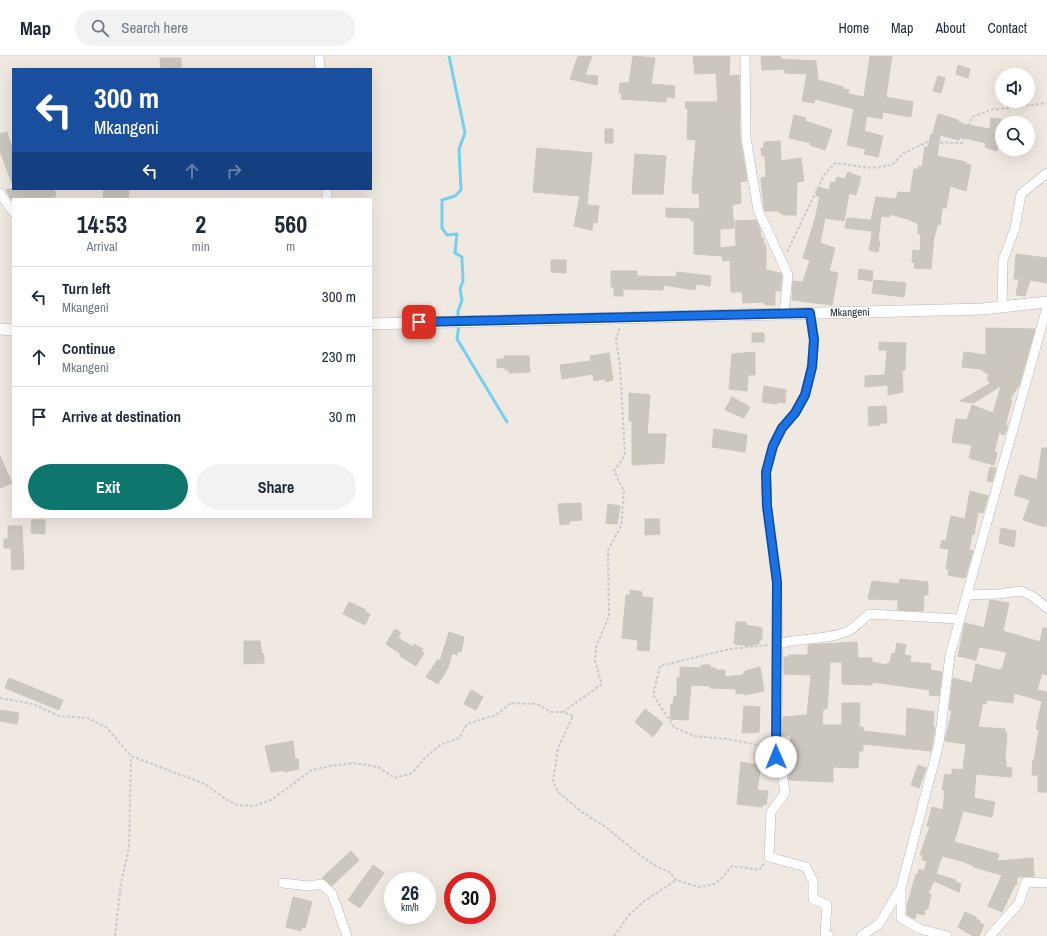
<!DOCTYPE html>
<style>
body{margin:0;font-family:"Archivo Narrow",sans-serif;background:#f2f2f3;color:#1f2937;height:100vh;display:flex;flex-direction:column;font-size:15px;white-space:nowrap}
*{box-sizing:border-box;margin:0}
p{font-size:13px;color:#747a83}
.icon{flex:none;width:22px;height:22px;fill:none;stroke:currentColor;stroke-width:2;stroke-linecap:round;stroke-linejoin:round}
.map{position:relative;flex:1;overflow:hidden}
.drawer{position:absolute;left:12px;top:142px;width:360px;height:320px;display:flex;flex-direction:column;background:#fff;border-radius:0px;box-shadow:0 4px 16px #0002}
.drawer>*{flex:none}
.banner{position:absolute;left:12px;top:12px;width:360px;height:122px;border-radius:0px;box-shadow:0 4px 16px #0002;background:#1a4fa0;color:#fff;overflow:hidden}
.tools{position:absolute;left:995px;top:12px;display:grid;gap:8px}
.tools a{display:grid;place-items:center;width:40px;height:40px;border-radius:50%;background:#fff;box-shadow:0 4px 16px #0002;font-size:20px}
.speed{position:absolute;left:384px;top:816px;display:flex;gap:8px;font-size:20px;font-weight:700;text-align:center}
.speed>*{display:grid;place-content:center;width:52px;height:52px;border-radius:50%;background:#fff;box-shadow:0 4px 16px #0002;line-height:1}
.speed small{font-size:10px;font-weight:400}
.speed .limit{border:6px solid #d22;background:#fff;color:#111}
.pin{position:absolute;display:grid;place-items:center;width:34px;height:34px;color:#fff;margin:-17px;border-radius:8px;box-shadow:0 2px 6px #0006}
.me{position:absolute;width:44px;margin:-22px;rotate:359deg;stroke-linejoin:round;filter:drop-shadow(0 0 3px #0008)}
.turn{display:flex;align-items:center;gap:14px;height:84px;padding:0 16px;font-size:18px}
.turn .icon{width:52px;height:52px;stroke-width:2.5}
.turn b{display:block;font-size:28px;line-height:34px}
.lanes{display:flex;align-items:center;height:38px;padding:0 16px;background:#0003;justify-content:center;gap:20px;direction:ltr}
.lanes .off{opacity:.35}
.eta{display:flex;justify-content:space-evenly;align-items:center;height:68px;text-align:center}
.eta b{font-size:24px;font-weight:700;line-height:28px}
.cta{display:flex;gap:8px;margin-top:auto;padding:8px 16px}
.cta a{flex:1;height:46px;border-radius:24px;background:#0f766e;color:#fff;font-size:16px;font-weight:700;line-height:46px;text-align:center}
.cta a+a{background:#f2f2f3;color:#1f2937}
ul{padding:0;list-style:none}
li{display:flex;align-items:center;gap:12px;height:60px;padding:0 16px;border-top:1px solid #e0e1e3}
li div{flex:1}
li b{display:block;font-size:15px}
li em{font-style:normal}
header{display:flex;align-items:center;gap:24px;box-sizing:border-box;height:56px;padding:0 20px;background:#fff;border-bottom:1px solid #e0e1e3}
header strong{font-size:19px}
nav{display:flex;gap:22px;margin-inline-start:auto;font-size:14px}
.search{width:280px;height:36px;background:#f2f2f3;display:flex;align-items:center;gap:10px;box-sizing:border-box;padding:0 14px;border-radius:22px;color:#747a83;font-size:15px}
.map>svg:first-child{display:block}
.lines{fill:none;stroke-linecap:round;stroke-linejoin:round}
.stream{stroke:#75cff0;stroke-width:3}
.building{fill:#cbc7bf;stroke:#cbc5ba}
.minor-casing{stroke:#b4b7c1;stroke-width:10}
.tertiary-casing{stroke:#b4b7c1;stroke-width:12}
.path{stroke:#c9c9c9;stroke-width:2;stroke-dasharray:3 2;stroke-linecap:butt}
.minor{stroke:#fff;stroke-width:9}
.tertiary{stroke:#fff;stroke-width:11}
.route-casing{stroke:#114b97;stroke-width:10}
.route{stroke:#1a73e8;stroke-width:7}
.labels{text-anchor:middle;stroke-width:3;stroke-linejoin:round;paint-order:stroke}
.street-label{font-size:11px;fill:#2e2e2e;stroke:#fff}
</style>
<header>
<strong>Map</strong>
<div class="search"><svg class="icon" aria-label="search" viewBox="0 0 24 24"><circle cx="10" cy="10" r="6"/><path d="M15 15l6 6"/></svg>Search here</div>
<nav><a>Home</a><a>Map</a><a>About</a><a>Contact</a></nav>
</header>
<div class="map">
<svg width="1047" height="880" viewBox="0 0 1047 880">
<rect width="100%" height="100%" fill="#efe9e1"/>
<g class="lines">
<!-- stream -->
<path class="stream" d="M449,0L465,77L459,93L461,134L455,140L442,144V172L447,179L457,178L455,197L462,201V204L463,225L460,233L462,244L458,255V263
M459,269L457,283L507,366"/>
</g>
<!-- building -->
<path class="building" d="M578,0H592L585,19L598,20L597,29L570,23Z
M633,0L655,2L651,28L675,30L674,42L666,41V46L621,43L622,37H619L620,27H629Z
M693,0H730L729,20L739,19L740,82L747,125L740,126L741,147L732,149L734,172L720,173V192L736,190L735,165L756,164L760,173L761,182H763L764,189H766V214L780,217L782,220L780,235L775,234V249H766L762,246L743,247L742,236H731L730,204L723,205L722,200L694,198V165H691V162L666,161V152L700,153L699,137L693,138L692,129L696,84L687,83L688,53H686L685,46H718L716,17L695,18Z
M761,0H780L781,3L816,5L818,24L843,31V33L849,34L848,38L864,41L870,0H892L886,41L913,46L911,61L883,56L882,63L867,60L864,75L883,80L878,101L864,98L866,93L847,89L854,53L815,43L814,47L802,45L807,18L785,17V13L762,14Z
M160,2H181V13H161Z
M958,9L970,13L968,22L956,18Z
M938,20L945,22L941,37L933,35Z
M938,58L958,64V65L963,68L990,73L991,62L1001,63L997,95L985,91L986,87L960,81L959,84L933,77Z
M794,59L806,62L805,65L832,74L825,94L810,89L811,87L789,82Z
M605,73H613V87H605Z
M7,76L13,96L12,127L0,95V78Z
M931,78L940,80L937,100L966,106V108L971,109L966,135L950,130L946,152H942L940,169L938,168L934,181L931,213L914,212L915,207L912,206L913,194L920,195L921,178H918V167L911,165V164L889,158V161L881,160L878,185L871,184L872,175L845,172L847,162L871,164L876,141L896,143L898,136L910,137L914,113H918L919,110L922,111L925,91H928Z
M780,85L781,105L801,102L804,125L797,126L796,159H783V157H779V155H765L764,152L761,122L766,121L765,100H762L761,92H764V86Z
M537,92L592,97L587,147L588,149L599,150L597,167L593,166L592,174L574,170L580,140L533,136Z
M635,98L666,100L663,138H632Z
M848,116L861,121L856,139L849,137L844,165L825,162L820,187L835,192L829,215L838,217L832,249L792,244L793,225L803,226L810,204L803,202L815,163L820,140H816L818,131L829,134L831,126L835,127L837,121L845,123Z
M6,133H54L56,140L48,143H11Z
M104,133H129L128,143H103Z
M871,184L880,186L878,196L869,194Z
M1016,198L1047,202V227L1030,224L1025,240L1016,239L1019,223H1014Z
M551,204H566V217L551,216Z
M859,213L873,215L872,225L858,223Z
M611,215H637V220L676,221L677,216L711,220L710,230L696,228L695,234L664,229L663,234L623,233V240H614V231H611Z
M874,224L906,227L904,241L872,237Z
M986,272L1035,273L1019,329L1010,343L1012,344L1006,366V369L1008,370L1004,379L999,376L994,396L997,397L994,409L969,402L972,389L952,386L956,363L967,364L972,349L993,357L1001,330L973,347L960,345L991,327L987,324L989,319L980,313L962,311L964,296L986,299Z
M752,277H764V286H752Z
M879,286L906,287L905,314H902L903,336L888,339V329L865,331V320L885,319L887,294H879Z
M755,296V319H748L747,335L729,333L732,298Z
M609,297L613,324L606,326L605,323L594,325L593,318L562,323L560,309L591,305L590,300Z
M504,300H529L530,316L509,317V314H505V311L497,312V303H505Z
M764,330L786,334L785,347L777,346V348L762,346Z
M629,337L650,339L647,378H666L664,407L632,409V365H629Z
M732,341L750,351L744,362L725,354Z
M886,350L887,367H880V369L869,370L868,351Z
M714,373L747,379L745,396L712,391Z
M1042,392H1047V466L1045,471L1023,464L1030,444L1014,439L1020,419L1037,424Z
M0,400L12,427L0,432Z
M990,411L996,412L992,426L987,425Z
M970,435L988,440L983,457L978,456L974,478H972L969,494L973,495L965,522L948,519L949,513H946L949,493L940,492L942,484L946,485L951,460L965,463Z
M581,447L582,464L569,465V468L560,469L558,448Z
M608,448L620,450L617,468L606,467Z
M645,463H659L660,478L645,479Z
M32,464H45V478L31,477Z
M8,470H22L24,513L12,514L11,492H4V483H8Z
M1001,472L1016,475L1014,491L999,487Z
M900,523L928,526V539H924L923,555L898,554V544L868,543L872,525L899,528Z
M630,534L642,536V541L653,542L649,595L637,594L638,584L622,582L626,539H630Z
M990,544L1009,547L1003,575L1040,586L1043,572H1047V619L1042,617L1037,634L1047,636V736H1038V719H1032L1033,704H1034L1039,674L1036,673L1042,645L1014,637L1013,647L987,644L986,648L983,647L978,671L1005,673V677H1007L1005,705H1006V711L1012,712L1011,721L976,718L974,742L995,746L992,761L963,755L954,786L999,798L997,805L1033,802L1034,820L1017,821V828L1015,829L1002,856L988,850L1002,819L973,811L974,810L962,805L942,800L936,818L956,824L955,826L961,828L959,836L934,825L928,837L931,838L928,853H925L924,859L916,857L915,863L907,859V850L916,818L923,820L918,818L919,813L924,815L927,805L922,804L923,799H920L930,770H927L932,751L943,754L945,734H942L945,718L952,719V713L963,714L966,688L945,685L952,655L949,654L953,622L972,627L976,608L998,614L1002,613L1007,596L979,591L976,604L958,600L965,567L984,572Z
M349,546L366,554L365,556L370,558L365,569L343,558Z
M736,566H746V569L762,572V583H760L759,588H753V590L734,588Z
M395,573L401,577L398,582L413,591L414,588L423,593L421,595L424,597L416,610L400,600L401,598L386,588Z
M449,576L464,581L463,587L461,596L458,595L457,599L452,597L448,612L438,628L426,621L438,603L440,605Z
M244,585H260L262,598H264V607L244,608Z
M857,586L858,602H872V606L887,609L888,607H890L892,597L895,598L897,587L906,589L904,599L911,600L910,606L931,608L930,614L942,616L939,640L929,639L930,634L872,626V629L842,628V606H830L827,653H823L822,669H842V647H860L859,671H863V675L906,680L907,652L934,656L933,670L935,671L931,695L863,688V695H859L858,712L833,711V726L789,724L790,705H785V695H790L791,679H782L783,661L807,659L811,619L784,618V601H789V599H808V589Z
M701,609H710V612H715V614H725V621L743,619L745,615L760,611L764,635L744,639V637L736,638V633L710,632V630L691,629L688,664L670,663L671,648H673L674,640L677,641V622H680V611L701,612Z
M9,622L63,644L59,654L5,632Z
M471,634L483,641L476,654L464,648Z
M744,650L760,651L759,676L742,677Z
M645,653L663,667L653,681L635,666Z
M0,654L19,657L17,668L0,665Z
M293,685L295,703H298L299,713L284,716V714L271,716L265,690Z
M741,706L758,709V714L760,715L757,734L768,735L766,749L763,748L762,751L737,748Z
M918,709L926,712L919,732L911,729Z
M351,795L359,804L332,830L322,822Z
M373,809L384,817L360,852L348,844Z
M293,841L312,846L305,872L302,871L301,875L286,871Z
M965,856L976,861V863L980,865V867L984,869L979,880H973L958,871Z"/>
<g class="lines">
<!-- minor casing -->
<g class="minor-casing">
<path id="minor" d="M319,0L320,13
M745,0L746,82L758,154L788,219L784,258
M0,137L13,156
M327,143V133
M1002,251L1003,204L1015,172L1021,138L1047,117
M810,257L814,284L812,311L805,339L795,357L782,372L773,389L766,416L767,450L777,526L778,629L776,692L777,710L782,716L785,737L771,756L769,801L806,811L813,825V843L827,849L825,878L829,880
M967,539L998,538L1021,535L1032,540L1047,552
M777,588C799,582 831,584 850,574C857,570 863,563 869,558L960,563
M283,827L308,830L322,828L332,838L347,880
M861,880L879,868L901,832
M947,880L920,873L901,862V832L939,687L950,599L1047,251
M990,880L1019,847L1026,826L1047,827"/>
</g>
<!-- tertiary casing -->
<g class="tertiary-casing">
<path id="tertiary" d="M371,268L982,253L1047,246
M0,273L13,274"/>
</g>
<!-- path -->
<path class="path" d="M787,196L824,119L835,107L872,112L892,109L904,97L927,86L962,87L972,61L990,54L1047,47
M0,642L33,648L59,660L88,662L107,672L131,700L205,728L224,742L237,749L255,750L271,744L312,714L330,710L354,707L378,711L395,722L412,717L427,700L440,689L459,682L467,668L496,659L511,647L537,648L551,656H563L573,660L558,692L553,726L558,736L582,756L607,772L636,796L654,809L669,816L676,824L699,831L714,828L723,821L732,810L759,814L764,808
M563,656L602,628L595,605L596,591L609,560L608,494L621,470L624,435L614,415L625,399L620,311L616,283L620,271
M767,699L758,689L727,683L694,680L674,671L653,639L660,610L730,593L768,589
M115,880L121,827L129,792L131,701
M614,880L629,859L643,846L676,824"/>
<!-- minor -->
<use href="#minor" class="minor"/>
<!-- tertiary -->
<use href="#tertiary" class="tertiary"/>
</g>
<g class="lines">
<!-- route casing -->
<g class="route-casing">
<path id="route" d="M419,266L810,257L814,284L812,311L805,339L795,357L782,372L773,390L766,416L767,450L777,526L776,701"/>
</g>
<!-- route -->
<use href="#route" class="route"/>
</g>
<g class="labels">
<!-- street labels -->
<g class="street-label">
<text transform="translate(850 256) rotate(-1)" y="4">Mkangeni</text>
</g>
</g>
</svg>
<div class="tools">
<a><svg class="icon" aria-label="sound" viewBox="0 0 24 24"><path d="M4 9h4l5-4v14l-5-4H4zM17 9q2 3 0 6"/></svg></a>
<a><svg class="icon" aria-label="search" viewBox="0 0 24 24"><circle cx="10" cy="10" r="6"/><path d="M15 15l6 6"/></svg></a>
</div>
<div class="speed"><div>26<small>km/h</small></div><div class="limit">30</div></div>
<div class="pin" style="left:419px;top:266px;background:#d93025"><svg class="icon" aria-label="arrive" viewBox="0 0 24 24"><path d="M6 21V4h12l-3 4 3 4H6"/></svg></div>
<svg class="me" style="left:776px;top:701px" viewBox="-20 -20 40 40"><circle r="19" fill="#fff"/><path d="M0-13L10 11 0 6-10 11z" fill="#1a73e8"/></svg>
<div class="banner">
<div class="turn"><svg class="icon" aria-label="left" viewBox="0 0 24 24"><path d="M17 20v-9H6M10 6l-5 5 5 5"/></svg><div><b>300 m</b>Mkangeni</div></div>
<div class="lanes"><svg class="icon" aria-label="left" viewBox="0 0 24 24"><path d="M17 20v-9H6M10 6l-5 5 5 5"/></svg><svg class="icon off" aria-label="ahead" viewBox="0 0 24 24"><path d="M12 20V5M6 11l6-6 6 6"/></svg><svg class="icon off" aria-label="right" viewBox="0 0 24 24"><path d="M7 20v-9h11M14 6l5 5-5 5"/></svg></div>
</div>
<section class="drawer">
<div class="eta">
<div><b>14:53</b><p>Arrival</p></div>
<div><b>2</b><p>min</p></div>
<div><b>560</b><p>m</p></div>
</div>
<ul>
<li><svg class="icon" aria-label="left" viewBox="0 0 24 24"><path d="M17 20v-9H6M10 6l-5 5 5 5"/></svg><div><b>Turn left</b><p>Mkangeni</p></div><em>300 m</em></li>
<li><svg class="icon" aria-label="ahead" viewBox="0 0 24 24"><path d="M12 20V5M6 11l6-6 6 6"/></svg><div><b>Continue</b><p>Mkangeni</p></div><em>230 m</em></li>
<li><svg class="icon" aria-label="arrive" viewBox="0 0 24 24"><path d="M6 21V4h12l-3 4 3 4H6"/></svg><div><b>Arrive at destination</b></div><em>30 m</em></li>
</ul>
<div class="cta"><a>Exit</a><a>Share</a></div>
</section>
</div>
